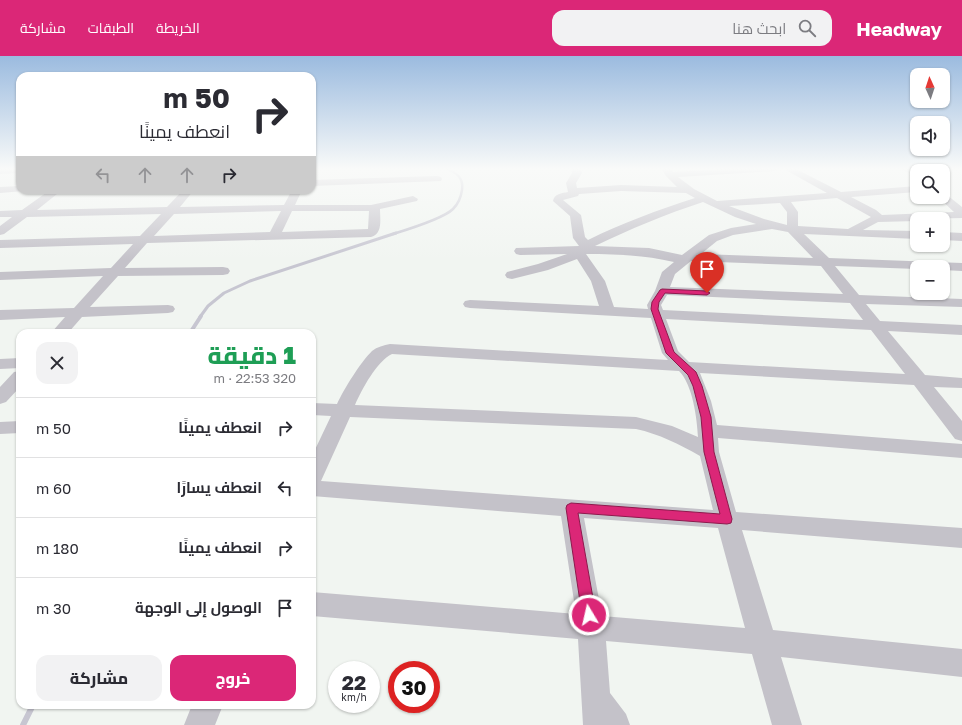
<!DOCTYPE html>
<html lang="ar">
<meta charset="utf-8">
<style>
body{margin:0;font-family:"Golos Text",Cairo,sans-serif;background:#f2f2f3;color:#2b2b33;direction:rtl;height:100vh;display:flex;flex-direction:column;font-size:15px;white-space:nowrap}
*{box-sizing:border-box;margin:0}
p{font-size:13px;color:#7c7c81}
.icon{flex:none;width:22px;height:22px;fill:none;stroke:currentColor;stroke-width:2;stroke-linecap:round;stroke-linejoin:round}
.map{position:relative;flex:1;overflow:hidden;direction:ltr}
.sheet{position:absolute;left:16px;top:273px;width:300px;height:380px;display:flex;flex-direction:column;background:#fff;border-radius:12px;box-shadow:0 1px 3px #0004;direction:rtl}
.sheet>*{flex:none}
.guide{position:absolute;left:16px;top:16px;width:300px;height:122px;border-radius:12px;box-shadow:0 1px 3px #0004;direction:rtl;background:#fff;color:#2b2b33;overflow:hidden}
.needle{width:26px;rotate:357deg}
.tools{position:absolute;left:910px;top:12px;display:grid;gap:8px}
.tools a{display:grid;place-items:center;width:40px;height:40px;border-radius:8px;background:#fff;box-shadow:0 1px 3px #0004;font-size:20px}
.speed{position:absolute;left:328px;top:605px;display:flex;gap:8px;font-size:20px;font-weight:700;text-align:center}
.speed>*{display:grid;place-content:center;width:52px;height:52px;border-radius:50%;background:#fff;box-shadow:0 1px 3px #0004;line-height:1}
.speed small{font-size:10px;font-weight:400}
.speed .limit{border:6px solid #d22;background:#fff;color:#111}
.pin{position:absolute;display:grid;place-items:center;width:34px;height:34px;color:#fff;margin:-41px -17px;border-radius:50% 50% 50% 0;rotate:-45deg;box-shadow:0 0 4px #0007}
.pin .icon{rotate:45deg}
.me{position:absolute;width:44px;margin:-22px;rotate:351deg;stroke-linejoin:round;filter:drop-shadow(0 0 3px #0008)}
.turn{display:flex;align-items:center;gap:14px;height:84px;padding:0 20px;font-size:18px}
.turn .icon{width:52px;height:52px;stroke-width:2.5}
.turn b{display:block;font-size:28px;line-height:34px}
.lanes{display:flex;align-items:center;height:38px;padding:0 20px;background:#0003;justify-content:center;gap:20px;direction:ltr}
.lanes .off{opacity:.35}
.round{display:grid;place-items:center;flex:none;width:42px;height:42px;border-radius:12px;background:#f2f2f3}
.headline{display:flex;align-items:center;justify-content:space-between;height:68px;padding:0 20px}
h1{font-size:24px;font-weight:800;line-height:30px;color:#1e9e55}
.primary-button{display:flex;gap:8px;margin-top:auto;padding:8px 20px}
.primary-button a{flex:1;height:46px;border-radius:12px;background:#db2777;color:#fff;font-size:16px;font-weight:800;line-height:46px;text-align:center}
.primary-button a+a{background:#f2f2f3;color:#2b2b33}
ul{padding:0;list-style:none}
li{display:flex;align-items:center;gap:12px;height:60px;padding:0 20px;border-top:1px solid #e1e1e2}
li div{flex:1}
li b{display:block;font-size:15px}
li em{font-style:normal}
header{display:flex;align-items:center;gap:24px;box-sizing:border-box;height:56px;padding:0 20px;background:#db2777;color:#fff}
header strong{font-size:19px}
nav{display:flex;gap:22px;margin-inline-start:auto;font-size:14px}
.search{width:280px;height:36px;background:#f2f2f3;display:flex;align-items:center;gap:10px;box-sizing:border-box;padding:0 14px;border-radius:12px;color:#7c7c81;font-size:15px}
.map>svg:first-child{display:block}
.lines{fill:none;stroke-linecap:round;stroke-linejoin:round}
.stream-far3{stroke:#c7c6d1;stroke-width:2.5}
.stream-far2{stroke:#c7c6d1;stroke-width:3}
.stream-far1{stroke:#c7c6d1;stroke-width:4}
.stream{stroke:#c7c6d1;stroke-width:6}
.minor{fill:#c4c2c9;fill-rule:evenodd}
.route{fill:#db2777;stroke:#8e194d}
</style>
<header>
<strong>Headway</strong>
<div class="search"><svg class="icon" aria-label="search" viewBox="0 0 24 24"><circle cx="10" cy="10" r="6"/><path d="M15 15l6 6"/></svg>ابحث هنا</div>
<nav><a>الخريطة</a><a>الطبقات</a><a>مشاركة</a></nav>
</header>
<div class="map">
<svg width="962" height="669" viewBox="0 0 962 669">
<rect width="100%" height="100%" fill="#f1f5f1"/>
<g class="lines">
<!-- stream-far3 -->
<path class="stream-far3" d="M393,178C406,174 444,162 453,153C458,148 461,141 462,134C464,121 456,117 446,112"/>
<!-- stream-far2 -->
<path class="stream-far2" d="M200,261L208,250L224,237L250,225L396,177"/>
<!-- stream-far1 -->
<path class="stream-far1" d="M190,277L201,260"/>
<!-- stream -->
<path class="stream" d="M23,669L33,649"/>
<!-- minor -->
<path class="minor" d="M0,112H20V117L0,118Z
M571,112H581L582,117L576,127L577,132L621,129L677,131L666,120L661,112H671L673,116L736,112H779L777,114L774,115L678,121L694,133L717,145L827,137L782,112H794L841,136L917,130V136L851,141L876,154L882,159L954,156L938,141H943V138L947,139L962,151V162L917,163V165L878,166L863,174L917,175V183L804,178L829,202L962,207V215L943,214V211H917V213L835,210L859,239L962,243V251L866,248L880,265L962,269V279L888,275L925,319L962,322V332L934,331L962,365V385L955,383L914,329L700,317L711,345L717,369L962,388V402L718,382L719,396L736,456L962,472V492L742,474L773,574L962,593V621L781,601L802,669H772L752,598L606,585L610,637L626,658L630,669H583L578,583L312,560V536L576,558L561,460L312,440V400L331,360L312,359V347L337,348C344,333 360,307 372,295C377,291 384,289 390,288L668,304L662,297L651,262L470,252L465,251L463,248L465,245L470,244L599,250L591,225L577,203L548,214L512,223L507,222L505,219L507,216L538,208L567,198L520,199L516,198L514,195L516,192L579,190L573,182L570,160L553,145C554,138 562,137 568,136L566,127L572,117ZM621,135L686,137L695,142C658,154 622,167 588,184L585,181L581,159L563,144L578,140L579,138ZM837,142L871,161L848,173L798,170V156L791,146ZM703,146L735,161L756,168L731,172L709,179L682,199L649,192L595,190C630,173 666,158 703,146ZM780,147L787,156V169L764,163L729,150ZM772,173L788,176L813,202L701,198L717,185L733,179ZM586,198C617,198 644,199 674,206L662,216L655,235L647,249L648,253L614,251L605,225ZM691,205L821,210L843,238L670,231L675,218ZM667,239L850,247L863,264L663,254L661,249ZM666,263L871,274L905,318L689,306L678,295ZM392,298L679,315C693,329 697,363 698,381L672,370L636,361L355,349C362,333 377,305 392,298ZM350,361L636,373C659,378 679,388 700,400L713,454L321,425ZM584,462L718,472L745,572L602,560Z
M900,112H913L920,115H917V120L902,114Z
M941,112H951L946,117L943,118V115H938Z
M437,120L441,121L442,123L441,125L312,130V124Z
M20,130V134H24V135L0,137V131Z
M50,134H62L37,154L167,151L183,134H194L180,151L284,149L292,134H302L295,149H371L413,140L418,143L417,145L380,153C380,163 383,178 371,181L147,187L125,212L223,211L228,212L230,215L228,218L223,219L118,220L90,251L168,249L173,250L175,253L173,256L168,257L82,261L68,277H51L65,261L0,264V254L74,252L103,220L0,224V216L111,212L133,188L0,192V184L140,180L161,158L27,161L4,178L0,179V170L12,161H0V155L22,154ZM281,155L270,176L154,180L174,158ZM292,155H369L368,173L282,176Z
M943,176L962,177V185L943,184Z
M20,302V312L0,313V303Z
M20,315V331L6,346L0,348V331L14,316Z
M20,365V377L0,378V366Z
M192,649H223L215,669H184Z"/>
</g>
<!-- sky -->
<linearGradient id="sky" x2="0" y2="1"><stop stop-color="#9bbbdf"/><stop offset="0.55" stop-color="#f9faf9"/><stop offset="1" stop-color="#f9faf9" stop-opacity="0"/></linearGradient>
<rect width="962" height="205" fill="url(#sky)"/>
<!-- route -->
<path class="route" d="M662,233L707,235L710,237L707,239L665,237L659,246L658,253L674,296L696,316L702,330L711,361L714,396L732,463L731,467L727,468L578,457L596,559L594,564L589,565L584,564L582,559L566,452L567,449L571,447L720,458L704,396L701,361L693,330L688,319L666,297L651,253L652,246L660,234Z"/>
</svg>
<div class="tools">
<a><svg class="needle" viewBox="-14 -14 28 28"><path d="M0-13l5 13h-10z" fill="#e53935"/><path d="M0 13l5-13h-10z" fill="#7c7c81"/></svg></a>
<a><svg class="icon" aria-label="sound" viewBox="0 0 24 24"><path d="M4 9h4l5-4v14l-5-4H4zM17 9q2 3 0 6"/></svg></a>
<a><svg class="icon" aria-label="search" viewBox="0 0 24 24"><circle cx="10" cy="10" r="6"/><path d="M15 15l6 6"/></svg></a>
<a>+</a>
<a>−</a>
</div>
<div class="speed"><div>22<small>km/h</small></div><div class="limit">30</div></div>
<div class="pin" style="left:707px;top:237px;background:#d93025"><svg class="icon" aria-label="arrive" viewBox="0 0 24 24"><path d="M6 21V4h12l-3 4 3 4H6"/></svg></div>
<svg class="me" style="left:589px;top:559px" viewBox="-20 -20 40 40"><circle r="17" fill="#db2777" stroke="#fff" stroke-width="3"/><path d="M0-11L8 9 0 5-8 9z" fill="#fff"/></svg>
<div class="guide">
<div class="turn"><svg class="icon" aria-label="right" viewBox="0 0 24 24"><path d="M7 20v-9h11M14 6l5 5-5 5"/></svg><div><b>50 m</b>انعطف يمينًا</div></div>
<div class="lanes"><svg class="icon off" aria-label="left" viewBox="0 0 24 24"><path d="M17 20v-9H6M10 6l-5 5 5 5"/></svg><svg class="icon off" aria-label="ahead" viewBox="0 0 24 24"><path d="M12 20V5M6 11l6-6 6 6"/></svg><svg class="icon off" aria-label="ahead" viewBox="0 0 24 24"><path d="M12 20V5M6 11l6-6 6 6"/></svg><svg class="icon" aria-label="right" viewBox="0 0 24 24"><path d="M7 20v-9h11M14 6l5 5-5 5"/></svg></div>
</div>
<section class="sheet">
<div class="headline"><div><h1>1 دقيقة</h1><p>320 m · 22:53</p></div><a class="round"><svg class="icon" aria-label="close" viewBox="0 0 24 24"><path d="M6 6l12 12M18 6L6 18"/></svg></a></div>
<ul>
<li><svg class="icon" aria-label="right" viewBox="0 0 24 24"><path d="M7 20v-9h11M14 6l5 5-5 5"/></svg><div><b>انعطف يمينًا</b></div><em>50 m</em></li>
<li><svg class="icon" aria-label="left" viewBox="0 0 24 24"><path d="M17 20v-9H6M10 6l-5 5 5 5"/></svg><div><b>انعطف يسارًا</b></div><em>60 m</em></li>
<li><svg class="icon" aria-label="right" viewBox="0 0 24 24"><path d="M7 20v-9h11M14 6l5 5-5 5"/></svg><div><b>انعطف يمينًا</b></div><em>180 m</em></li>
<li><svg class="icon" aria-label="arrive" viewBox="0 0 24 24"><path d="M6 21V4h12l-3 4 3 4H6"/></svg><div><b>الوصول إلى الوجهة</b></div><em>30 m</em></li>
</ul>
<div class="primary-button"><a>خروج</a><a>مشاركة</a></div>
</section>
</div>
